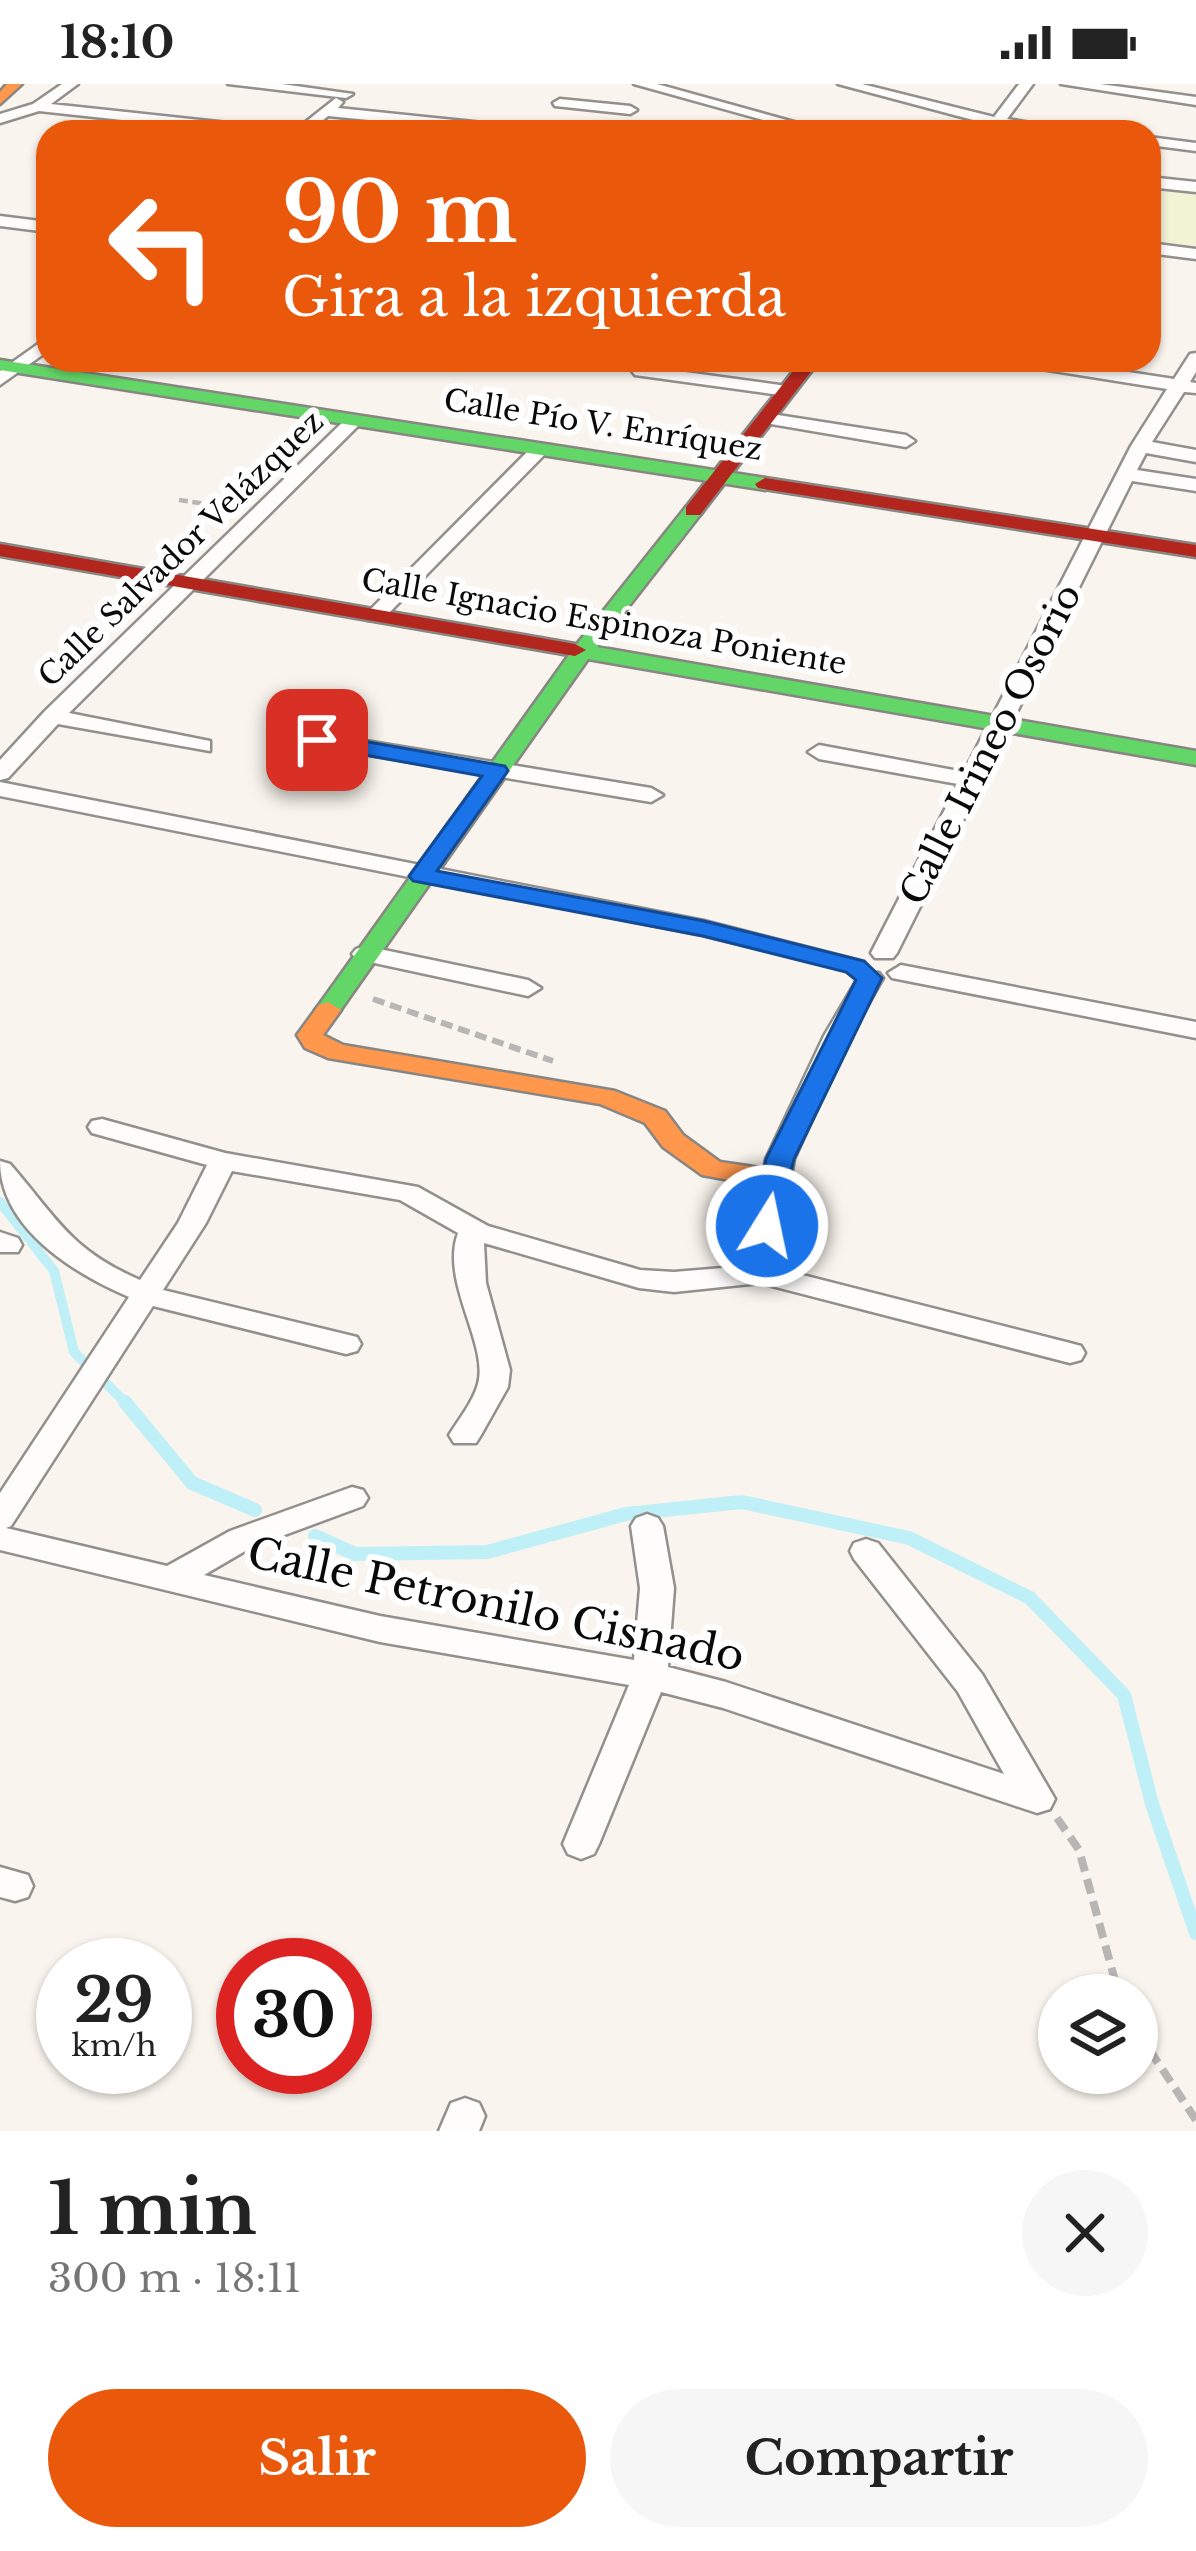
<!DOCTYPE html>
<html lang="es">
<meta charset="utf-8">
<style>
body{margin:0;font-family:"Libre Baskerville",serif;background:#f6f6f6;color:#222;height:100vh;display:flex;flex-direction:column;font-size:45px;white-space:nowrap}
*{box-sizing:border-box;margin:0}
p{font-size:39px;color:#767676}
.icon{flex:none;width:66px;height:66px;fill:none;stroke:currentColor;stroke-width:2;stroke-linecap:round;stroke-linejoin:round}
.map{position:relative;height:2047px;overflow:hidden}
.panel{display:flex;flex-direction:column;background:#fff;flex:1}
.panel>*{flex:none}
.hud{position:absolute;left:36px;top:36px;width:1125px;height:252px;border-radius:36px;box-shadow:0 3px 9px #0004;background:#ea580c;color:#fff;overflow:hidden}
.buttons{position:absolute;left:1038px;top:1890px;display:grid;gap:24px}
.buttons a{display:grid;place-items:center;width:120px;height:120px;border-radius:50%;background:#fff;box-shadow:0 3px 9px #0004;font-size:60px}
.speed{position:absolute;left:36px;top:1854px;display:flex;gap:24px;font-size:60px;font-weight:700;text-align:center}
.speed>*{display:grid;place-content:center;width:156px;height:156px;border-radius:50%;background:#fff;box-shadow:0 3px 9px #0004;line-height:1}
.speed small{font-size:30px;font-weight:400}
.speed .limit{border:18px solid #d22;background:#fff;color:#111}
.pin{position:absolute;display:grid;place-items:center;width:102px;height:102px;color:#fff;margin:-51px;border-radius:24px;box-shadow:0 6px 18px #0006}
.me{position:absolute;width:132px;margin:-66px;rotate:10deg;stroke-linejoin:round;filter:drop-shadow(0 0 9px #0008)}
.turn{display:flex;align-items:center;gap:42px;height:252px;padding:0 48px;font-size:54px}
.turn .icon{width:156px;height:156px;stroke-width:2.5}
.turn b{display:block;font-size:84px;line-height:102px}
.round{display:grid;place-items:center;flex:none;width:126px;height:126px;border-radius:63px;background:#f6f6f6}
.summary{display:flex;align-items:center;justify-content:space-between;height:204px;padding:0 48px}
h1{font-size:72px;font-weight:700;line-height:90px}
.cta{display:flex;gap:24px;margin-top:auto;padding:24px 48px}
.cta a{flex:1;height:138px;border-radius:72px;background:#ea580c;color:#fff;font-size:48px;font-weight:700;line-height:138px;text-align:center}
.cta a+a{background:#f6f6f6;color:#222}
.status{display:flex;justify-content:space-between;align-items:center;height:84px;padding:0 60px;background:#fff;direction:ltr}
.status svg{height:33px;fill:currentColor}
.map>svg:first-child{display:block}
.pitch{fill:#f2f3d5}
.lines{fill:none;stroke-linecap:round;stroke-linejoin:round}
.stream-far1{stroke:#c0f0f7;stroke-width:10}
.stream{stroke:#c0f0f7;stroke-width:14}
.street-casing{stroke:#928f8c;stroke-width:5}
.fast-casing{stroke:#888683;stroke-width:5}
.slow-casing{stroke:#888683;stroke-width:5}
.jam-casing{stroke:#888683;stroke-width:5}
.path-far2{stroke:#b7b6b5;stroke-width:4.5;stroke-dasharray:9 4.5;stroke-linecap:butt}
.path-far1{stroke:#b7b6b5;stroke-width:6;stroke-dasharray:12 6;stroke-linecap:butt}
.path{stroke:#b7b6b5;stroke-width:8;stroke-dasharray:15 8;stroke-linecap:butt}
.street{fill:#fefdfc;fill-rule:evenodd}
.fast{fill:#63d668;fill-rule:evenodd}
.slow{fill:#ff974d;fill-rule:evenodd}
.jam{fill:#b3261e;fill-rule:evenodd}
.route{fill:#1a73e8;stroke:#114b97;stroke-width:3}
.labels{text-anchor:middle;stroke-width:12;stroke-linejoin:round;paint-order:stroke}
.far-street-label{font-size:30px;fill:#0a0a0a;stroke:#fff}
.street-label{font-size:36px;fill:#0a0a0a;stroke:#fff}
.near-street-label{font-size:42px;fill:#0a0a0a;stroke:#fff}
</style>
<div class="status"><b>18:10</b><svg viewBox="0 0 49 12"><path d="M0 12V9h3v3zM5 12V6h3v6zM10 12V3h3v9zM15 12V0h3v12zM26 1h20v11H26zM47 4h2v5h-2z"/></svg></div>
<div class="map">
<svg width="1196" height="2047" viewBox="0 0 1196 2047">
<rect width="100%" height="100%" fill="#f9f4ed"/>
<!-- pitch -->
<path class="pitch" d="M1149,101L1196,106V162L1149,156Z"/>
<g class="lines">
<!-- stream-far1 -->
<path class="stream-far1" d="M0,1118L54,1187L74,1268L128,1321"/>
<!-- stream -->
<path class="stream" d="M125,1318L192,1399L255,1426
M315,1452L355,1470L487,1468L626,1430L742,1418L909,1454L1030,1514L1124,1611L1152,1720L1196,1849"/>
<!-- street casing -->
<g class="street-casing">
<path id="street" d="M62,0H78L51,20L274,44L281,48H233L39,27L0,39V30L33,20Z
M228,0H282L353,10L346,14Z
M634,0H657L830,48H806Z
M838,0H862L994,33L1019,0H1033L1007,35L1084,48L1001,43L997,48H983L988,40Z
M1061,0H1100L1196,13V21Z
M336,14L343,18L338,24L533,44L540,48H490L328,32L309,48H293Z
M560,15L630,22L637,26L630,30L555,22L553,19Z
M1149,53L1196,59V67L1149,61Z
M1149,93L1196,98V108L1149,103Z
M0,132L48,138V148L0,142Z
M1149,159L1196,165V175L1149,169Z
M48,253V267L0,301V287Z
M1196,269V288L1190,298L1196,299V309L1184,308L1152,358L1196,366V378L1146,369L1137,386L1196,395V407L1132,397L897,869L893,874H875L871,869L958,700L819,675L808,668L819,661L964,688L1131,362L1167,305L1016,281L1007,276H1050L1174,295L1190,270Z
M641,282L787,302L796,307L787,312L635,291L632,287Z
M765,329L906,351L915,357L906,363L759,338L756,334Z
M349,332L364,336L69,629L210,657V667L58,640L8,694L0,696V676L45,627Z
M534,361L550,365L382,536H368V528Z
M317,649L651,704L663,711L651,718L309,661V651Z
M0,698L704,837L864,878L868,883L864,888L879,889L883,894L850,952L794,1075L775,1184L1070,1259L1081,1262L1085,1269L1081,1276L1070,1279L760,1199L674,1208L639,1204L484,1159L486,1199L510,1286L508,1303L481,1351L476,1359H454L449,1351C459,1335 473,1318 478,1300C489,1260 440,1198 458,1149L400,1116L232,1087L206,1139L163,1206L357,1253L361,1260L357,1267L346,1270L153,1222L11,1442L6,1444L167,1482L230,1447L352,1403L363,1406L368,1414L363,1422L252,1463L204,1491L380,1532L634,1576L640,1504L631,1442L636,1434L647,1430L658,1434L663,1442L674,1504L668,1583L726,1598L1004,1690L958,1608L854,1475L850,1467L854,1459L866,1455L878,1459L982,1590L1055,1715L1050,1725L1037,1729L723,1624L661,1608L599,1760L594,1770L581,1775L568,1770L563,1760L629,1601L380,1558L0,1466V1409L129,1213C73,1189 0,1144 0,1077L10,1080C57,1134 69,1165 140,1196L178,1139L207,1081L92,1049L88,1043L92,1037L102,1035L225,1069L418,1103L488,1142L640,1186L674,1188L747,1182L766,1075L824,952L861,889L702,851L0,712Z
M365,862L528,896L541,904L528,912L356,875L352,870L356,865Z
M901,881L1196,938V954L892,894L888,889Z
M0,1148L18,1154L22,1161L18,1168H0Z
M0,1783L28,1791L33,1802L28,1813L15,1817L0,1813Z
M465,2014L479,2019L485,2032L479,2047H439L451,2019Z"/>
</g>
<!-- fast casing -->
<g class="fast-casing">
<path id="fast" d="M0,276L765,394L775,400L765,406L0,286Z
M693,421L703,427L597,563L1196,667V681L588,575L337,931H319L315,926L319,921L569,571L564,566L568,562L577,560L686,423Z"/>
</g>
<!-- slow casing -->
<g class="slow-casing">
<path id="slow" d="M7,0H22L0,20V8Z
M328,918L341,926L323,951L343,961L615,1007L665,1027L683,1051L720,1078L774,1086L788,1095L774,1104L702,1091L663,1063L645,1039L600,1020L328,974L305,964L297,951L319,921Z"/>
</g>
<!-- jam casing -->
<g class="jam-casing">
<path id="jam" d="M802,276H820L700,431H686V423Z
M765,394L1196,461V473L758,404L755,400Z
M0,460L575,560L586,566L575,572L0,472Z"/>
</g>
<!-- path-far2 -->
<path class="path-far2" d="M179,416L233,424"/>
<!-- path-far1 -->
<path class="path-far1" d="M373,915L553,977"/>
<!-- path -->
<path class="path" d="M1057,1734L1079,1766L1119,1911
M1137,1947L1196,2036"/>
<!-- street -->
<use href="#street" class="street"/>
<!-- fast -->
<use href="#fast" class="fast"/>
<!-- slow -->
<use href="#slow" class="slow"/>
<!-- jam -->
<use href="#jam" class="jam"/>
</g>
<!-- route -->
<path class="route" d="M317,649L505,682L508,687L437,787L704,837L864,877L882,894L794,1075L777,1149H757L752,1142L766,1075L856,896L846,888L703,852L413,797L409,792L482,692L309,661L306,656Z"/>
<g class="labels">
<!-- far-street labels -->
<g class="far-street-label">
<text transform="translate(603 341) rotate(9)" y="10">Calle Pío V. Enríquez</text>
<text transform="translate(181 465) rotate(-44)" y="10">Calle Salvador Velázquez</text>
<text transform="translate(604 538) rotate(10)" y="10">Calle Ignacio Espinoza Poniente</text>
</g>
<!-- street labels -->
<g class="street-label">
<text transform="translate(990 660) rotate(-63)" y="13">Calle Irineo Osorio</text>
</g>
<!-- near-street labels -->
<g class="near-street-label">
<text transform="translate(496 1520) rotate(12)" y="15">Calle Petronilo Cisnado</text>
</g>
</g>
</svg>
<div class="buttons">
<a><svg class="icon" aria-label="layers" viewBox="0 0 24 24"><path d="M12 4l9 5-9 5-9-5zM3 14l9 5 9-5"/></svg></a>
</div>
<div class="speed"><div>29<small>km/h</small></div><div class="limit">30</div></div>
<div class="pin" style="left:317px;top:656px;background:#d93025"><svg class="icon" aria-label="arrive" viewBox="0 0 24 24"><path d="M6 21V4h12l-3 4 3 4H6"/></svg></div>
<svg class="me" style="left:767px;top:1142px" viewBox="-20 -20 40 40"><circle r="17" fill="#1a73e8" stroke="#fff" stroke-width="3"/><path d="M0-11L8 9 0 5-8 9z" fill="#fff"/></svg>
<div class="hud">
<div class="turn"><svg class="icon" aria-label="left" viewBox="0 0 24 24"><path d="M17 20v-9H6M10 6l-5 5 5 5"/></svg><div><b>90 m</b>Gira a la izquierda</div></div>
</div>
</div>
<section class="panel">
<div class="summary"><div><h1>1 min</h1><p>300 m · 18:11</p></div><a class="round"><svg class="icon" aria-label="close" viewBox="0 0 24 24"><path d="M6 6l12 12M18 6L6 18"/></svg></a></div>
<div class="cta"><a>Salir</a><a>Compartir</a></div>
</section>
